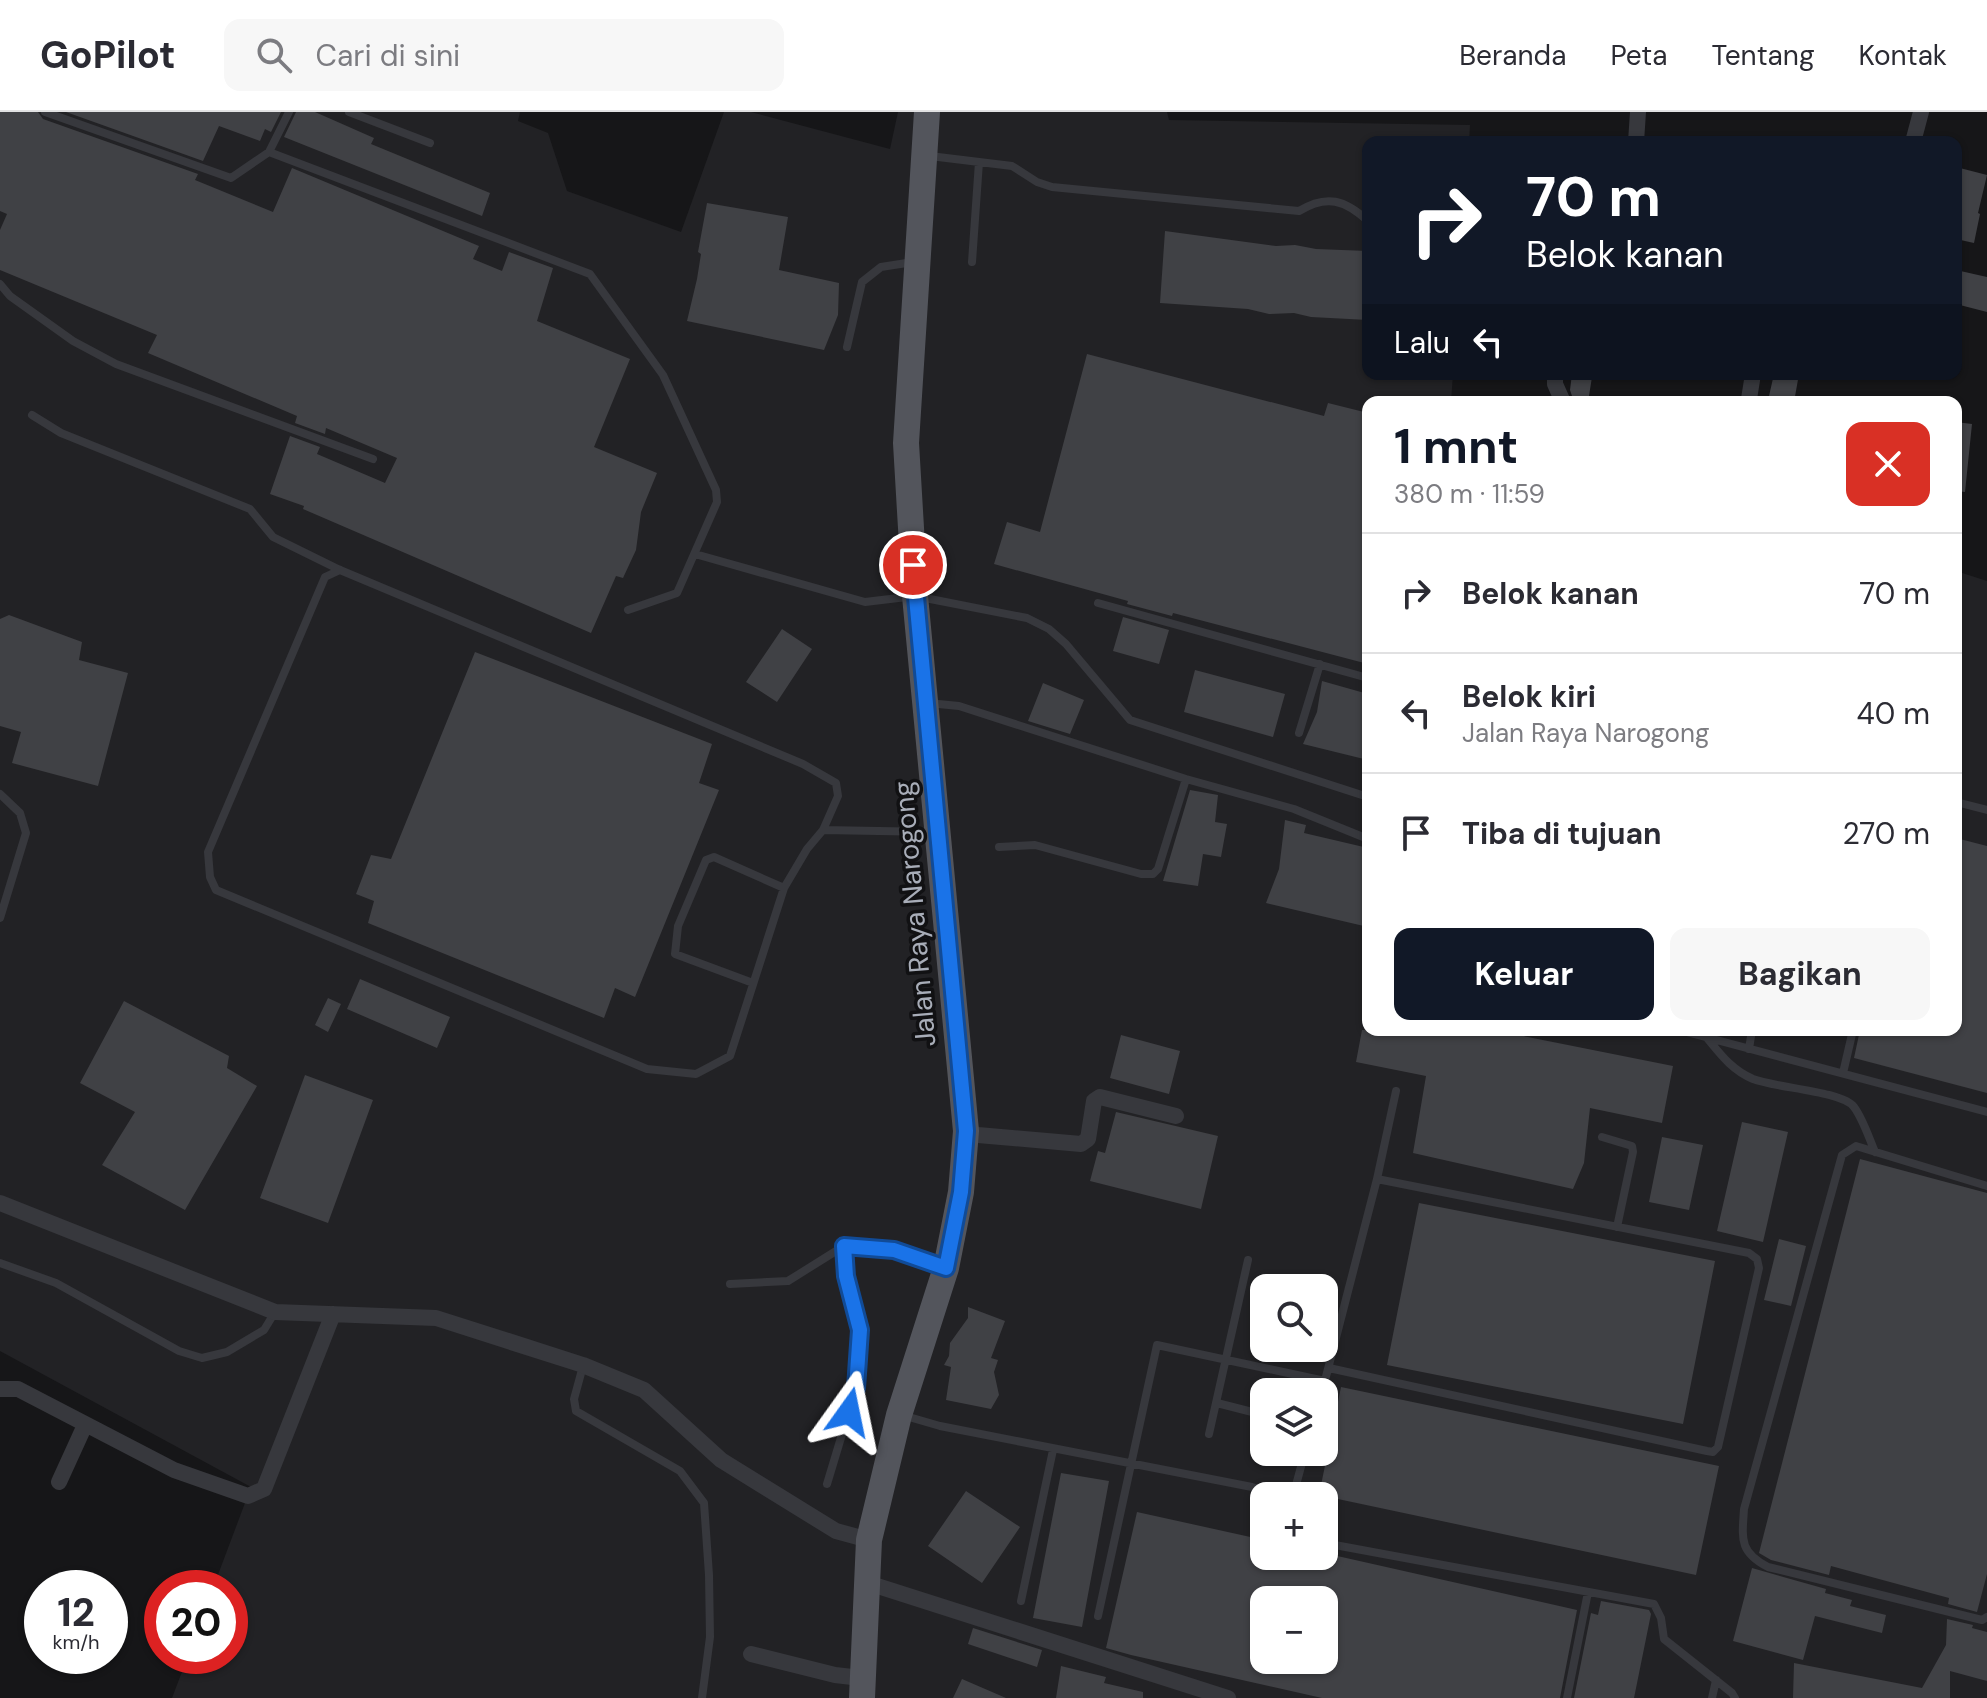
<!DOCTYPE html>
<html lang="id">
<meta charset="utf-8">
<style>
body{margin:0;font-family:"DM Sans",sans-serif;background:#f7f7f7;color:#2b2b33;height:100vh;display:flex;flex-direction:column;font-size:30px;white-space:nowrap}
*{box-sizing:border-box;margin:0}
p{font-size:26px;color:#7c7c81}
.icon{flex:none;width:44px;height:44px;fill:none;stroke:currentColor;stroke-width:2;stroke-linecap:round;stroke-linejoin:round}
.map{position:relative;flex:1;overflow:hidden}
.drawer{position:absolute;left:1362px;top:284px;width:600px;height:640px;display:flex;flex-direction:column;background:#fff;border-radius:16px;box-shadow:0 2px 6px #0004}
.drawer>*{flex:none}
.guide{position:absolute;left:1362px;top:24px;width:600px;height:244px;border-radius:16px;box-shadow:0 2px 6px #0004;background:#111827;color:#fff;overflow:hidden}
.tools{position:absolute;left:1250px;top:1162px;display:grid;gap:16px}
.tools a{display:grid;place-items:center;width:88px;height:88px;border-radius:16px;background:#fff;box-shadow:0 2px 6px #0004;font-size:40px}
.speed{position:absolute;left:24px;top:1458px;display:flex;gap:16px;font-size:40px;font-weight:700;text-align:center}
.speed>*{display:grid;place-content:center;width:104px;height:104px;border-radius:50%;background:#fff;box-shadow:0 2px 6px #0004;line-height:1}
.speed small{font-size:20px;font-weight:400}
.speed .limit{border:12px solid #d22;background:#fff;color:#111}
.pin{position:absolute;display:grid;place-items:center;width:68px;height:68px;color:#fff;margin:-34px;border:4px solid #fff;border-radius:50%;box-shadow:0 2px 8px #0007}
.me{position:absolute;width:88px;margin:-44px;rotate:12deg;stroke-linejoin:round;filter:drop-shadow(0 0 6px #0008)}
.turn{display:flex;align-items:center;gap:28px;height:168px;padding:0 32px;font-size:36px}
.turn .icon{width:104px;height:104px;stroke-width:2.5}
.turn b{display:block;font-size:56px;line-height:68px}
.then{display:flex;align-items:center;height:76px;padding:0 32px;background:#0003;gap:16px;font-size:30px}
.round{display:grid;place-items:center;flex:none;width:84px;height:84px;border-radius:16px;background:#f7f7f7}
.overview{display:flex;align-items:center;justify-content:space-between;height:136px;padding:0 32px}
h1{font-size:48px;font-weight:700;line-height:60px;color:#111827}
.button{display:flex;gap:16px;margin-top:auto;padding:16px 32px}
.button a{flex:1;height:92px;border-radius:16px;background:#111827;color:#fff;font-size:32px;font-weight:700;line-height:92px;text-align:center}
.button a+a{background:#f7f7f7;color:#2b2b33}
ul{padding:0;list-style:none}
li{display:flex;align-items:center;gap:24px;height:120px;padding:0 32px;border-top:2px solid #e1e1e2}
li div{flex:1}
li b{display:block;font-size:30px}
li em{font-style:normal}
header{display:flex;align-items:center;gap:48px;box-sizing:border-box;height:112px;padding:0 40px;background:#fff;border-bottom:2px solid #e1e1e2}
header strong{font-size:38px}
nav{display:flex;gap:44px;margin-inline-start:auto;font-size:28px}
.search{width:560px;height:72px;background:#f7f7f7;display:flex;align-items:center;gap:20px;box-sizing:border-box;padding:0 28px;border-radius:16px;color:#7c7c81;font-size:30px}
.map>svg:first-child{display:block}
.built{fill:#222225;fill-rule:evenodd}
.building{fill:#404145;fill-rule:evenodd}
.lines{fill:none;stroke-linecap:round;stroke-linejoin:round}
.lane{stroke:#37383d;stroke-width:8}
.street{stroke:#37383d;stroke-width:16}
.primary{stroke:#53555c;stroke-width:26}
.route-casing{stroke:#114b97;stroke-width:20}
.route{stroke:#1a73e8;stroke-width:14}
.labels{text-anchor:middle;stroke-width:7;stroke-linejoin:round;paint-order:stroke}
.street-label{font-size:28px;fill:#a8adb8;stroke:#111113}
</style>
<header>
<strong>GoPilot</strong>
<div class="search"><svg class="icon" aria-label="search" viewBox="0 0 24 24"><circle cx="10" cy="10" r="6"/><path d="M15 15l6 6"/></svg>Cari di sini</div>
<nav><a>Beranda</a><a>Peta</a><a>Tentang</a><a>Kontak</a></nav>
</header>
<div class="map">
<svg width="1987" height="1586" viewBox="0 0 1987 1586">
<rect width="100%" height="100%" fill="#161618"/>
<!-- built -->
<path class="built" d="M0,0H520L518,9L548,21L567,79L681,120L724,0H751L890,37L898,0H1167L1169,8L1470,13L1469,30H1368V262H1453L1451,290H1368V918H1956V459L1987,469V1586H172L188,1544H230V1476H213L251,1375L0,1239ZM1264,1176H1324V1236H1264ZM1264,1280H1324V1340H1264ZM1264,1384H1324V1444H1264ZM1264,1488H1324V1548H1264Z"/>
<!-- building -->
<path class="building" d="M0,0H38L43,7L198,62L195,68L273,100L292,56L479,134L473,147L502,159L509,140L553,156L537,209L630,247L594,335L657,361L641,400L636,438L623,466L616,464L591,521L303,397L304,394L270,382L290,324L320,335L317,342L385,371L397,346L326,316L325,322L295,311L297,304L148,241L157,223L0,158V118L7,102L0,99Z
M66,0H281L271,20L265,17L260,29L219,14L203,49Z
M296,0H315L374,26L371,32L490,81L482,104L284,25Z
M1956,55L1987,63L1978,101L1980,102L1974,131L1956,127Z
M707,91L788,105L779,158L839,171L838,203L824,238L687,209L697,167L701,142L698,140Z
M1165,119L1276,134L1295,133L1316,137L1368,139V208L1311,205L1294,201L1269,202L1248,197L1160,191Z
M1956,158L1987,165V200L1956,192Z
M1087,242L1324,304L1328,291L1368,301V552L1173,501L1172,504L1127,492L1128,489L994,452L1007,410L1040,420Z
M1572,262L1592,265L1588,290H1574L1570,278Z
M1774,262H1799L1794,290L1769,284Z
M1956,310L1972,312L1965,380L1956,379Z
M9,503L82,530L79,548L128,561L98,674L12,651L21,620L0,614V507Z
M1123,505L1169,518L1159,552L1113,539Z
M782,517L812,537L777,590L746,570Z
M475,540L712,632L699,671L719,678L635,885L615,876L604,906L368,811L374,789L356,782L371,743L391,747Z
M1195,558L1285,582L1273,625L1184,600Z
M1322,569L1368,582V648L1303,632L1317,600Z
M1043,571L1084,588L1070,622L1028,609Z
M1190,678L1218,683L1215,710L1227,712L1221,745L1203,742L1198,774L1163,769Z
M1285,708L1306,713L1304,721L1368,736V815L1266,791L1279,757Z
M1956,726L1987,734V981L1854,946L1860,918H1956Z
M360,867L450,905L437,936L347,897Z
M328,886L341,892L328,920L315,913Z
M124,889L229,944L227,956L257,974L185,1098L102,1053L135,1000L80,971Z
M1362,918H1493L1673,954L1662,1011L1590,996L1584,1051L1573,1077L1413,1041L1426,964L1356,950Z
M1121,923L1180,939L1169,982L1110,966Z
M305,963L373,988L328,1111L260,1086Z
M1116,1000L1218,1024L1201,1097L1090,1069L1098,1039L1105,1041Z
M1742,1010L1788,1020L1763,1130L1717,1119Z
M1662,1025L1703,1033L1689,1098L1649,1090Z
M1860,1047L1987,1081V1462L1977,1500L1948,1492L1949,1486L1831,1454L1829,1463L1771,1448L1759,1441Z
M1419,1091L1715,1149L1683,1312L1387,1253Z
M1779,1127L1806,1134L1791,1194L1764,1188Z
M968,1195L1005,1209L991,1246L998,1248L994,1260L999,1283L991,1297L946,1288L951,1255L944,1253L949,1244L950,1231L968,1206Z
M1341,1275L1719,1354L1696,1463L1319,1383Z
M1061,1361L1109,1369L1082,1515L1033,1506Z
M966,1379L1020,1415L982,1471L928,1434Z
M1137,1400L1264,1428V1444H1324V1441L1577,1498L1560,1586H1322L1131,1543L1106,1536ZM1264,1488H1324V1548H1264Z
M1752,1456L1826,1477L1825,1481L1852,1488L1850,1494L1886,1503L1882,1521L1815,1504L1803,1548L1733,1529Z
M1601,1489L1649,1498L1651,1502L1634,1586H1574L1591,1501L1598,1503Z
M1947,1507L1973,1513L1972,1516L1987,1520V1569L1950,1559V1586H1793L1794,1551L1922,1576L1946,1533Z
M973,1516L1042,1538L1037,1555L968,1532Z
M1061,1554L1106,1565L1104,1571L1143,1580V1586H1056Z
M962,1567L1006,1586H953Z"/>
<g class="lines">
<!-- lane -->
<path class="lane" d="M45,0L231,66L269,40L590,162L663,263L716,378L717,390L677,481L628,498
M349,0L430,31
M269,40L289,0
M930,44L1012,54L1037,70L1052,75L1299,99C1327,82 1345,88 1368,109
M972,150L979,50
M0,172L10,184L73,229L116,252L373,347
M847,235L862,170L881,155L913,150
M32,303L61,321L250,397L273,425L340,458L803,652L836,671L838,684L823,718L807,737L784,776L730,944L696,962L647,957L216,778L210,765L208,740L325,465L340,458
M695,442L865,490L915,484L1027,506L1049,517L1066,532L1130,608L1368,685
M1098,491L1368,566
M928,591L959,594L1186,667L1294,697L1368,727
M1299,621L1320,552
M0,682L20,701L26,721L0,806
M1956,690L1987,698
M823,718L934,720
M999,735L1035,733L1141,762H1153L1158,757L1186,667
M753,871L675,842L678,814L706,748L714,745L784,776
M1679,918L1987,1000
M1707,926C1721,943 1732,958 1753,967C1776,976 1842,979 1854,995C1863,1007 1869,1026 1875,1040
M1749,937L1752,918
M1843,961L1853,918
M1602,1025L1632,1034L1633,1040L1617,1115
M1987,1074L1856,1034L1842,1043L1744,1397C1742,1427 1739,1440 1768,1455L1982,1508L1987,1505
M0,1151L56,1171L179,1239L202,1246L227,1240L264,1218L275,1200
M730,1172L788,1169L844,1134L894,1138L941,1154
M583,1254L574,1287L576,1299L680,1359L704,1391L709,1463L710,1525L702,1586
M1329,1256L1707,1339L1713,1340L1718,1335L1759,1156L1757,1147L1749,1141L1377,1067
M1322,1280L1377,1067L1396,979
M1217,1291L1264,1303
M902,1303L940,1314L1252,1375L1284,1384
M1209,1322L1248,1148
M827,1372L856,1276L860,1218L846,1164L844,1134
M1293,1384L1305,1340
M1324,1431L1654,1492L1661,1506L1664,1527L1732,1581L1735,1586
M1021,1489L1053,1338
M1098,1504L1157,1233L1325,1269
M1567,1586L1588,1480
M1712,1586L1716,1568"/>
<!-- street -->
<path class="street" d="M1636,30L1638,0
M1913,30L1921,0
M1555,262V272L1563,290
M1749,287L1753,262
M966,1019L978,1023L1081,1032L1088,1027L1094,989L1100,985L1176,1004
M0,1091L275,1200L436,1206L583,1253L644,1278L721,1348L836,1419L869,1428
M0,1277H18L174,1358L248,1384L264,1377L333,1202
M59,1370L85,1313
M865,1470L1228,1586
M751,1542L835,1563L861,1566"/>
<!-- primary -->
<path class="primary" d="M862,1586L869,1428L899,1303L946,1156L961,1080L966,1019L915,484L906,331L927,0"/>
</g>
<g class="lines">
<!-- route casing -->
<g class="route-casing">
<path id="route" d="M849,1300L856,1276L860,1218L846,1164L844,1134L894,1138L946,1156L961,1080L966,1019L913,453"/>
</g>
<!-- route -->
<use href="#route" class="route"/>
</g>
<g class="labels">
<!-- street labels -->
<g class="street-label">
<text transform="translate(914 802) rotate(-95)" y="10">Jalan Raya Narogong</text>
</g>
</g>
</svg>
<div class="tools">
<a><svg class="icon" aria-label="search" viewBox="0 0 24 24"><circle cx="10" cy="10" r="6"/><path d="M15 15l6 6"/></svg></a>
<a><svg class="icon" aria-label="layers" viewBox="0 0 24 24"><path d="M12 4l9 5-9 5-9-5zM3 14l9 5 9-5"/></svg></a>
<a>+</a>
<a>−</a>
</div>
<div class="speed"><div>12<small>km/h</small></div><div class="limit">20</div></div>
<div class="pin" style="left:913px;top:453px;background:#d93025"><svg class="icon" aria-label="arrive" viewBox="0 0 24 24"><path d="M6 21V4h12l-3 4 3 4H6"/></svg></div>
<svg class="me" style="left:849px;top:1300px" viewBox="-20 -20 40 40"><path d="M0-17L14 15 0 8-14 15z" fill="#1a73e8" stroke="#fff" stroke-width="4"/></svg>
<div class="guide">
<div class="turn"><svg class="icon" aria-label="right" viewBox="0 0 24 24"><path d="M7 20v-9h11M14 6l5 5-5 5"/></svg><div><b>70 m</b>Belok kanan</div></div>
<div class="then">Lalu<svg class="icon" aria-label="left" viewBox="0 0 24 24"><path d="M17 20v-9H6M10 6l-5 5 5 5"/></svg></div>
</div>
<section class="drawer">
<div class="overview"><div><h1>1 mnt</h1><p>380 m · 11:59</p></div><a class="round" style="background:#d93025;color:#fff"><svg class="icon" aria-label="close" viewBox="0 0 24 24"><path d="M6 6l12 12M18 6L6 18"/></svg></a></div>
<ul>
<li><svg class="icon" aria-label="right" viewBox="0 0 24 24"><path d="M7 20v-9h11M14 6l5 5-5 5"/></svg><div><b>Belok kanan</b></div><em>70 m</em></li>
<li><svg class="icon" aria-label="left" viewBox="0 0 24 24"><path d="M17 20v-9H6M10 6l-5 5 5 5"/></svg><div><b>Belok kiri</b><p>Jalan Raya Narogong</p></div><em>40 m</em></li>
<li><svg class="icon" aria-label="arrive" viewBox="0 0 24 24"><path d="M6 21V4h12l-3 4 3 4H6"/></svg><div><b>Tiba di tujuan</b></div><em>270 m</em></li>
</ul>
<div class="button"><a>Keluar</a><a>Bagikan</a></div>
</section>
</div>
